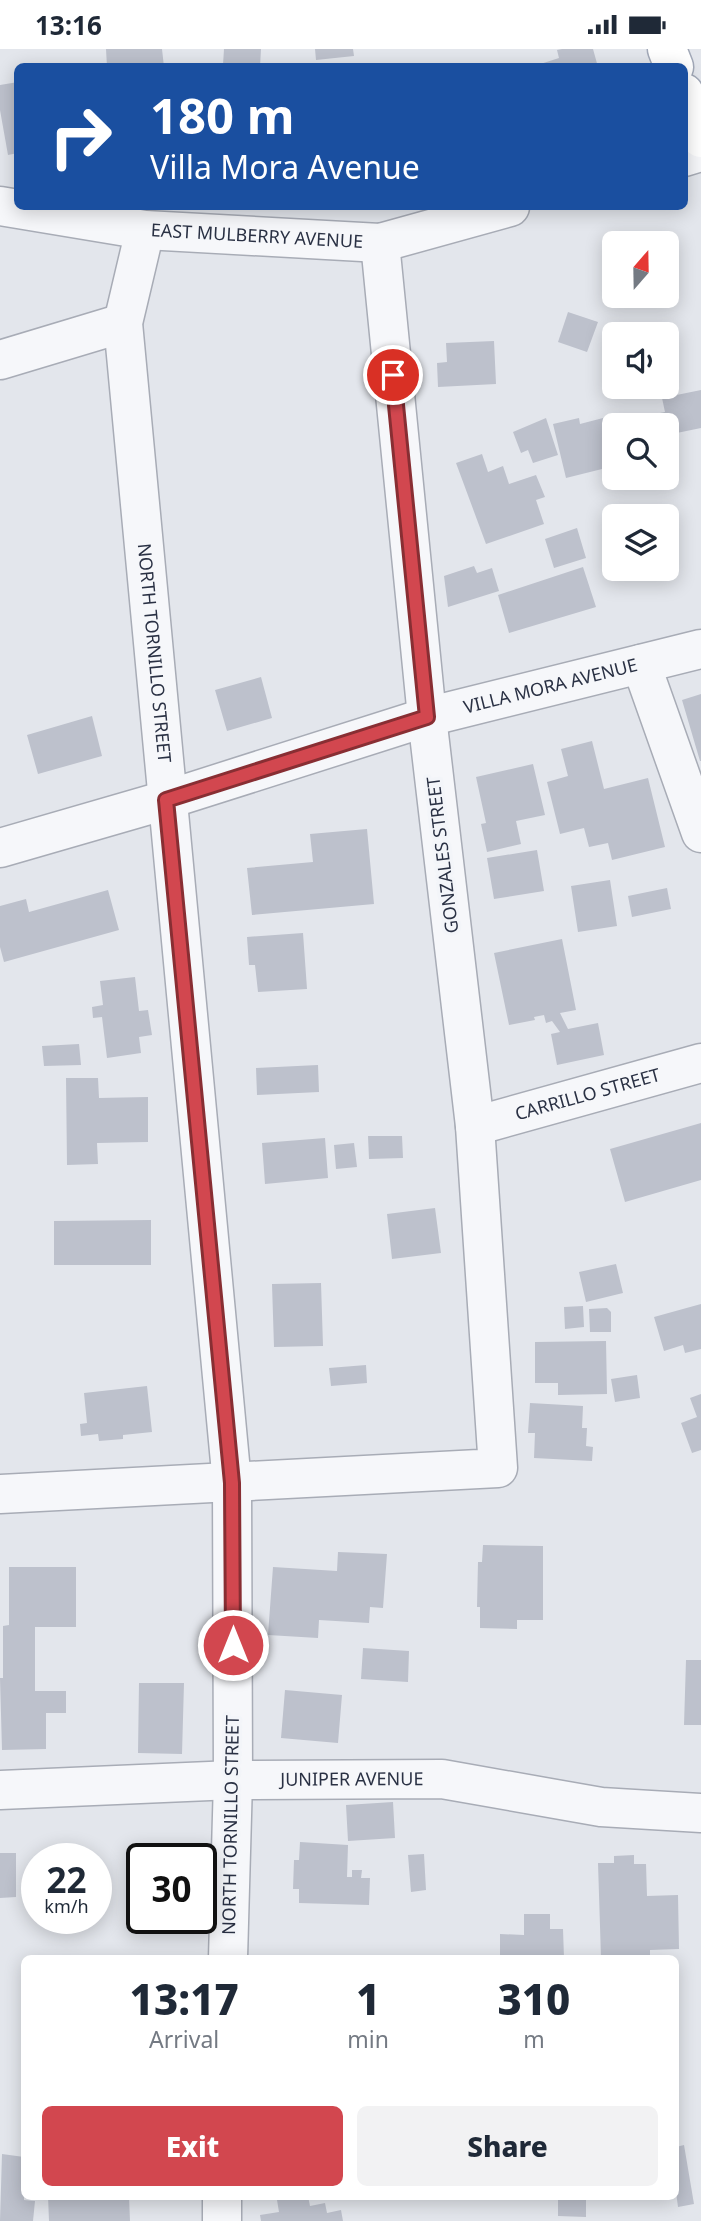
<!DOCTYPE html>
<style>
body{margin:0;font-family:"Noto Sans",sans-serif;background:#f2f2f3;color:#1f2937;height:100vh;display:flex;flex-direction:column;font-size:26px;white-space:nowrap}
*{box-sizing:border-box;margin:0}
p{font-size:23px;color:#747a83}
.icon{flex:none;width:38px;height:38px;fill:none;stroke:currentColor;stroke-width:2;stroke-linecap:round;stroke-linejoin:round}
.map{position:relative;flex:1;overflow:hidden}
.panel{position:absolute;left:21px;top:1906px;width:658px;height:245px;display:flex;flex-direction:column;background:#fff;border-radius:10px;box-shadow:0 4px 18px #0003}
.panel>*{flex:none}
.top-card{position:absolute;left:14px;top:14px;width:674px;height:147px;border-radius:10px;box-shadow:0 4px 18px #0003;background:#1a4fa0;color:#fff;overflow:hidden}
.needle{width:46px;rotate:20deg}
.buttons{position:absolute;left:602px;top:182px;display:grid;gap:14px}
.buttons a{display:grid;place-items:center;width:77px;height:77px;border-radius:10px;background:#fff;box-shadow:0 4px 18px #0003;font-size:35px}
.speed{position:absolute;left:21px;top:1794px;display:flex;gap:14px;font-size:35px;font-weight:700;text-align:center}
.speed>*{display:grid;place-content:center;width:91px;height:91px;border-radius:50%;background:#fff;box-shadow:0 4px 18px #0003;line-height:1}
.speed small{font-size:18px;font-weight:400}
.speed .limit{border:4px solid #111;border-radius:10px;background:#fff;color:#111}
.pin{position:absolute;display:grid;place-items:center;width:60px;height:60px;color:#fff;margin:-30px;border:4px solid #fff;border-radius:50%;box-shadow:0 2px 7px #0007}
.me{position:absolute;width:77px;margin:-38px;rotate:0deg;stroke-linejoin:round;filter:drop-shadow(0 0 5px #0008)}
.turn{display:flex;align-items:center;gap:24px;height:147px;padding:0 21px;font-size:32px}
.turn .icon{width:91px;height:91px;stroke-width:2.5}
.turn b{display:block;font-size:49px;line-height:60px}
.eta{display:flex;justify-content:space-evenly;align-items:center;height:119px;text-align:center}
.eta b{font-size:42px;font-weight:800;line-height:49px}
.cta{display:flex;gap:14px;margin-top:auto;padding:14px 21px}
.cta a{flex:1;height:80px;border-radius:10px;background:#d2474f;color:#fff;font-size:28px;font-weight:800;line-height:80px;text-align:center}
.cta a+a{background:#f2f2f3;color:#1f2937}
.status{display:flex;justify-content:space-between;align-items:center;height:49px;padding:0 35px;background:#fff;direction:ltr}
.status svg{height:19px;fill:currentColor}
.map>svg:first-child{display:block}
.building{fill:#bdc1cc}
.lines{fill:none;stroke-linecap:round;stroke-linejoin:round}
.minor-casing{stroke:#a8acb6;stroke-width:41}
.major-casing{stroke:#a2a9b8;stroke-width:41}
.minor{stroke:#f6f7fa;stroke-width:38}
.major{stroke:#fff;stroke-width:38}
.route-casing{stroke:#882e33;stroke-width:18}
.route{stroke:#d2474f;stroke-width:12}
.labels{text-anchor:middle;stroke-width:7;stroke-linejoin:round;paint-order:stroke}
.street-label{font-size:18px;fill:#2a3144;stroke:#f3f5f9}
</style>
<div class="status"><b>13:16</b><svg viewBox="0 0 49 12"><path d="M0 12V9h3v3zM5 12V6h3v6zM10 12V3h3v9zM15 12V0h3v12zM26 1h20v11H26zM47 4h2v5h-2z"/></svg></div>
<div class="map">
<svg width="701" height="2172" viewBox="0 0 701 2172">
<rect width="100%" height="100%" fill="#e3e6ec"/>
<!-- building -->
<path class="building" d="M106,0H162L164,18H107Z
M224,0H261L260,18L223,16Z
M315,0H353L354,7L316,11Z
M562,0H593L598,18H531L559,9L557,1Z
M18,33V104L8,106L0,61V36Z
M568,263L598,273L587,303L558,293Z
M494,292L496,335L438,338L437,314L447,313L446,294Z
M701,341V379L667,386V376H647L645,367L665,363L662,349Z
M546,369L558,406L533,414L528,401L521,404L513,383Z
M579,369L580,375L603,369L614,417L566,429L553,375Z
M482,405L488,423L503,417L509,435L536,426L545,448L536,451L544,475L486,495L456,414Z
M577,479L586,509L554,519L545,490Z
M474,517L477,524L492,519L499,542L448,558L444,527Z
M583,518L596,558L509,584L498,546Z
M261,628L272,669L227,682L215,641Z
M701,645V712H700L682,651Z
M92,667L102,707L38,725L27,686Z
M592,692L604,740L648,729L665,798L612,811L608,794L589,798L584,779L560,785L547,733L568,727L561,700Z
M533,715L545,766L516,772L521,795L487,803L481,775L486,774L476,728Z
M367,780L374,855L252,866L247,819L313,813L310,785Z
M537,801L544,842L494,850L487,809Z
M610,831L617,877L578,883L571,837Z
M667,839L671,860L632,868L628,847Z
M108,841L119,881L4,913L0,898V857L26,850L29,863Z
M303,884L307,940L258,943L255,916H249L247,888Z
M562,890L576,961L560,964L568,980L598,974L604,1006L557,1016L551,985L560,983L552,972L546,974L544,966L534,968L535,971L509,976L494,904Z
M135,928L139,962L148,961L152,986L139,988L141,1004L107,1009L102,968L93,969L92,958L103,956L100,932Z
M79,995L81,1016L44,1017L42,997Z
M318,1016L319,1043L257,1046L256,1019Z
M66,1029H98L99,1049L148,1048V1093L97,1094L98,1115L67,1116Z
M701,1074V1131L625,1153L610,1100Z
M368,1087H402L403,1109L369,1110Z
M325,1089L328,1129L265,1135L262,1094Z
M354,1094L357,1118L336,1120L334,1096Z
M435,1159L441,1204L392,1210L387,1165Z
M151,1171V1216H54V1172Z
M616,1215L623,1244L586,1253L579,1223Z
M321,1234L323,1297L274,1298L272,1235Z
M701,1255V1300L685,1304L683,1296L664,1302L654,1268Z
M583,1257L584,1278L565,1280L564,1258Z
M607,1259L611,1263V1283H590L589,1260Z
M606,1292L607,1345L558,1346V1334H535V1293Z
M366,1316L367,1334L331,1337L329,1319Z
M637,1326L640,1349L615,1353L611,1330Z
M147,1337L152,1383L123,1386V1390L99,1392L98,1385L81,1387L80,1375L87,1374L84,1344Z
M701,1345V1401L692,1404L681,1374L697,1368L690,1349Z
M530,1354L583,1357L582,1379H587L586,1397L593,1398L592,1412L534,1409L535,1384H528Z
M483,1496L543,1497V1571H517V1580L480,1579V1558H477L478,1513H482Z
M338,1503L387,1505L383,1559L370,1558L369,1574L319,1571L318,1589L268,1586L273,1518L337,1522Z
M9,1518H76V1578H35V1642H66V1664H46V1700L2,1701L0,1629H3V1577L9,1576Z
M363,1599L409,1602L408,1633L361,1630Z
M686,1611H701V1676H684Z
M139,1634H184L182,1705L138,1704Z
M285,1641L342,1646L338,1694L281,1689Z
M393,1753L395,1789L348,1792L346,1756Z
M300,1793L348,1796L347,1828H352V1821H362L361,1829H370L369,1856L299,1854V1840H293L294,1811H299Z
M0,1804H16V1848L0,1849Z
M424,1805L426,1841L411,1843L408,1806Z
M634,1806V1815H646L647,1847L678,1846L679,1900L650,1901V1909H601L598,1814H614V1807Z
M524,1865H550V1880H563L564,1909H500V1885L524,1886Z
M684,2096L694,2155L678,2158L676,2143V2098Z
M2,2105L24,2108V2151L35,2152L33,2172H0Z
M48,2147H129L130,2172H49Z
M297,2147H308L310,2157L325,2154L327,2164L341,2161L343,2172H261L260,2166L279,2163L277,2151Z
M567,2147H586V2168L558,2167V2148L567,2149Z"/>
<g class="lines">
<!-- minor casing -->
<g class="minor-casing">
<g id="minor">
<path d="M684,108L701,103"/>
<path id="s1" d="M0,157L145,181L380,194L510,158"/>
<path id="s2" d="M145,181L123,274L232,1434L233,1731L228,1909"/>
<path d="M0,311L123,274"/>
<path d="M641,615L701,784"/>
<path id="s3" d="M0,799L166,751L427,668L701,600"/>
<path id="s4" d="M475,1077L701,1014"/>
<path d="M0,1445L498,1419L475,1077L427,668L380,194"/>
<path id="s5" d="M0,1741L233,1731L442,1730L601,1758L701,1764"/>
<path d="M222,2172V2147"/>
</g>
</g>
<!-- major casing -->
<g class="major-casing">
<path id="major" d="M667,0L674,18
M684,44L701,89"/>
</g>
<!-- minor -->
<use href="#minor" class="minor"/>
<!-- major -->
<use href="#major" class="major"/>
</g>
<g class="lines">
<!-- route casing -->
<g class="route-casing">
<path id="route" d="M233,1596L232,1434L166,751L427,668L393,326"/>
</g>
<!-- route -->
<use href="#route" class="route"/>
</g>
<g class="labels">
<!-- street labels -->
<g class="street-label">
<text dy="6" stroke="none"><textPath href="#s1" startOffset="259">EAST MULBERRY AVENUE</textPath></text>
<text dy="6" stroke="none"><textPath href="#s2" startOffset="427">NORTH TORNILLO STREET</textPath></text>
<text dy="6" stroke="none"><textPath href="#s3" startOffset="574">VILLA MORA AVENUE</textPath></text>
<text transform="translate(443 806) rotate(-97)" y="6">GONZALES STREET</text>
<text dy="6" stroke="none"><textPath href="#s4" startOffset="117">CARRILLO STREET</textPath></text>
<text dy="6" stroke="none"><textPath href="#s5" startOffset="352">JUNIPER AVENUE</textPath></text>
<text transform="translate(231 1776) rotate(-89)" y="6">NORTH TORNILLO STREET</text>
</g>
</g>
</svg>
<div class="buttons">
<a><svg class="needle" viewBox="-14 -14 28 28"><path d="M0-13l5 13h-10z" fill="#e53935"/><path d="M0 13l5-13h-10z" fill="#747a83"/></svg></a>
<a><svg class="icon" aria-label="sound" viewBox="0 0 24 24"><path d="M4 9h4l5-4v14l-5-4H4zM17 9q2 3 0 6"/></svg></a>
<a><svg class="icon" aria-label="search" viewBox="0 0 24 24"><circle cx="10" cy="10" r="6"/><path d="M15 15l6 6"/></svg></a>
<a><svg class="icon" aria-label="layers" viewBox="0 0 24 24"><path d="M12 4l9 5-9 5-9-5zM3 14l9 5 9-5"/></svg></a>
</div>
<div class="speed"><div>22<small>km/h</small></div><div class="limit">30</div></div>
<div class="pin" style="left:393px;top:326px;background:#d93025"><svg class="icon" aria-label="arrive" viewBox="0 0 24 24"><path d="M6 21V4h12l-3 4 3 4H6"/></svg></div>
<svg class="me" style="left:233px;top:1596px" viewBox="-20 -20 40 40"><circle r="17" fill="#d2474f" stroke="#fff" stroke-width="3"/><path d="M0-11L8 9 0 5-8 9z" fill="#fff"/></svg>
<div class="top-card">
<div class="turn"><svg class="icon" aria-label="right" viewBox="0 0 24 24"><path d="M7 20v-9h11M14 6l5 5-5 5"/></svg><div><b>180 m</b>Villa Mora Avenue</div></div>
</div>
<section class="panel">
<div class="eta">
<div><b>13:17</b><p>Arrival</p></div>
<div><b>1</b><p>min</p></div>
<div><b>310</b><p>m</p></div>
</div>
<div class="cta"><a>Exit</a><a>Share</a></div>
</section>
</div>
